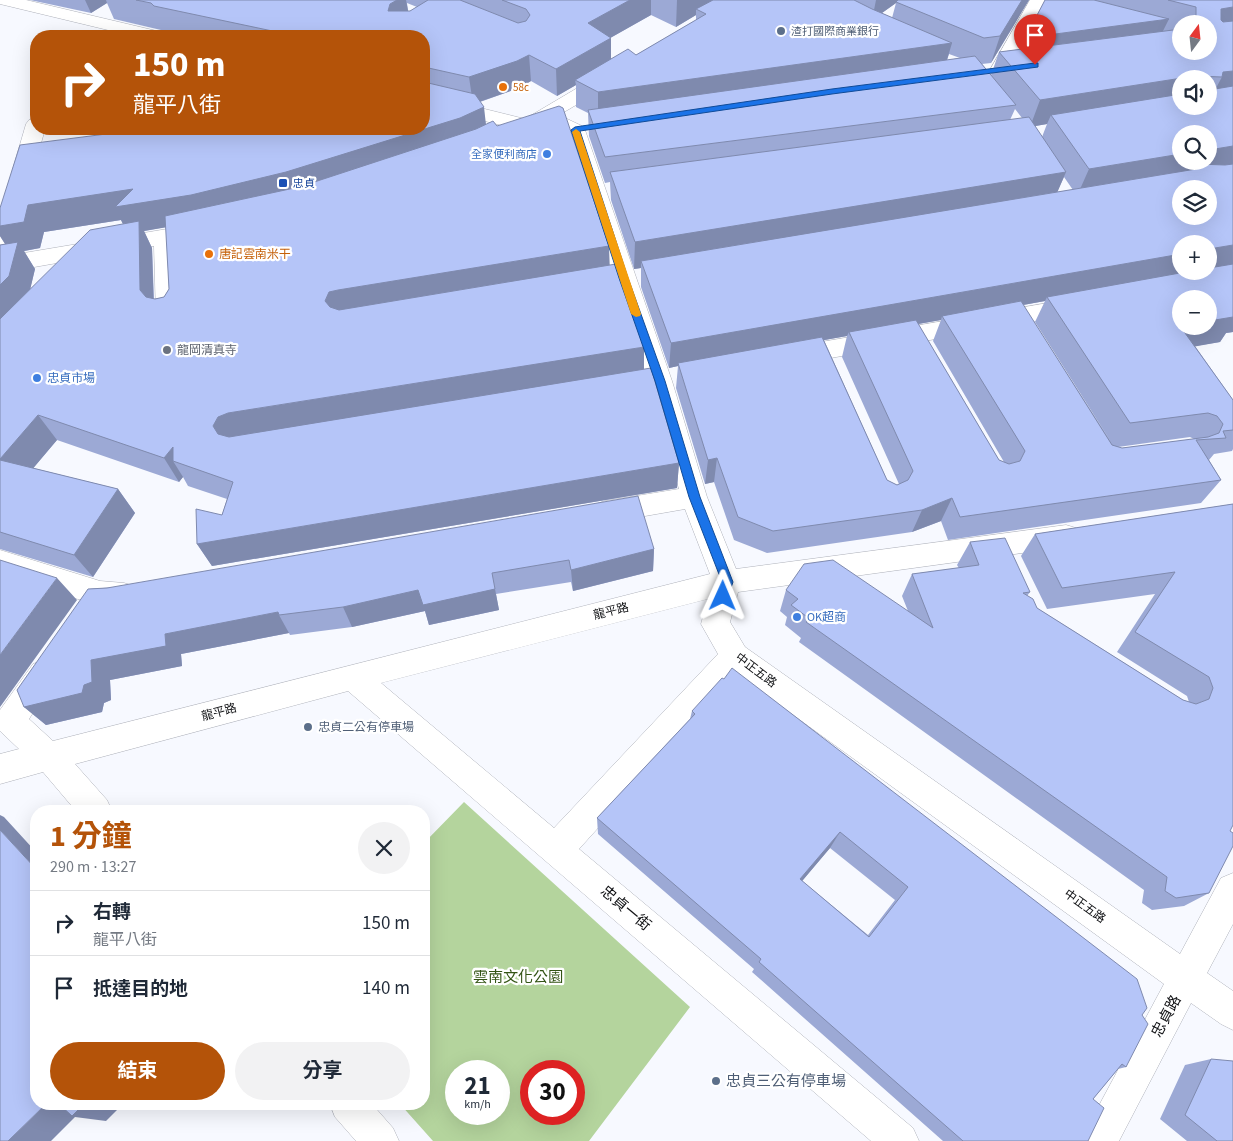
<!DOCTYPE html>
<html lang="zh-TW">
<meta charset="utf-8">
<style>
body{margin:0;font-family:"Source Sans 3","Noto Sans TC",sans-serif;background:#f2f2f3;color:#1f2937;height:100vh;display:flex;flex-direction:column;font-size:19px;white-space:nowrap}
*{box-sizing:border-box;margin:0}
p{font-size:16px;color:#747a83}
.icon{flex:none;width:28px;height:28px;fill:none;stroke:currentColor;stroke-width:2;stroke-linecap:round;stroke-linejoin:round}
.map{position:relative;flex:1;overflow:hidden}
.side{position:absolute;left:30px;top:805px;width:400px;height:305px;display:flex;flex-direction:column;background:#fff;border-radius:20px;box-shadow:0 5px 20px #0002}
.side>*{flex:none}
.banner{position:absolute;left:30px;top:30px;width:400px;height:105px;border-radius:20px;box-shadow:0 5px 20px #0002;background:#b45309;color:#fff;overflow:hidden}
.needle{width:32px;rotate:15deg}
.controls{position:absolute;left:1172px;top:15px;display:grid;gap:10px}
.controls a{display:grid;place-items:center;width:45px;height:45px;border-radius:50%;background:#fff;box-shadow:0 5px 20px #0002;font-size:25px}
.speed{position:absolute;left:445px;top:1060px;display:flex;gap:10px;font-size:25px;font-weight:700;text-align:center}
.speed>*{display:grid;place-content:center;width:65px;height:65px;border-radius:50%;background:#fff;box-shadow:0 5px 20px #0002;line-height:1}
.speed small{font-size:12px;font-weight:400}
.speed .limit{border:8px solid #d22;background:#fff;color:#111}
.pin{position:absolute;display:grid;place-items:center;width:42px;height:42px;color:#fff;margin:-51px -21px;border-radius:50% 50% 50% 0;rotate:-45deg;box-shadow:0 0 5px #0007}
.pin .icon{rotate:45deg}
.me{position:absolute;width:55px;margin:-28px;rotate:1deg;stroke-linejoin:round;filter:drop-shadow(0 0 4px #0008)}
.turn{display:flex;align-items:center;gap:18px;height:105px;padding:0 20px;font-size:22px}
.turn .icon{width:65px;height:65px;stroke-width:2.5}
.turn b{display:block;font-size:35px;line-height:42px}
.round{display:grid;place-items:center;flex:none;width:52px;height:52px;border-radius:26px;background:#f2f2f3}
.summary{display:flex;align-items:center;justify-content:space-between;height:85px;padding:0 20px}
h1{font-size:30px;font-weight:700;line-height:38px;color:#b45309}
.action{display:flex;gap:10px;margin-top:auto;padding:10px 20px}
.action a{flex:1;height:58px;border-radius:30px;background:#b45309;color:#fff;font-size:20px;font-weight:700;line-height:58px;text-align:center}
.action a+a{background:#f2f2f3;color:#1f2937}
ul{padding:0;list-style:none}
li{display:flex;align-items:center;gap:15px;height:65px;padding:0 20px;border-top:1px solid #e0e1e3}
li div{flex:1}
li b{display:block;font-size:19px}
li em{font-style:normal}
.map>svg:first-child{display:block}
.green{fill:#b4d49d;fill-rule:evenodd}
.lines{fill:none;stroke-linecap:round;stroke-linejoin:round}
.minor-casing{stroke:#aeb1ba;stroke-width:1}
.minor{fill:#fff;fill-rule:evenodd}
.wall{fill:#9ca9d5;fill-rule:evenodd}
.shaded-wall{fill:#7f8aae}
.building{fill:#b5c5f8;stroke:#7f8aae;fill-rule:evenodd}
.route{fill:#1a73e8;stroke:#114b97}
.slow{fill:#f59e0b}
.service-dot{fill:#5c6f8a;stroke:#fff;stroke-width:2}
.food-dot{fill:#e8710a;stroke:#fff;stroke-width:2}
.shop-dot{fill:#3f7fe0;stroke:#fff;stroke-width:2}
.transit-dot{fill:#1a4fb4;stroke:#fff;stroke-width:2}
.worship-dot{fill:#6b7280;stroke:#fff;stroke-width:2}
.labels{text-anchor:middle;stroke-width:4.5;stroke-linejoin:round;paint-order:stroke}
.far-service-label{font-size:11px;fill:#4e5e75;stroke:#fff;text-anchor:start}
.far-food-label{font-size:11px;fill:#c56008;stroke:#fff;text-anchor:start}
.far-shop-label{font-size:11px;fill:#366cbe;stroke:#fff;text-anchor:end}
.far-transit-label{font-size:11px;fill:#164399;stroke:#fff;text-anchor:start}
.food-label{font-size:12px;fill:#c56008;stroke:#fff;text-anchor:start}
.worship-label{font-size:12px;fill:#5b616d;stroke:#fff;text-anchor:start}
.shop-label{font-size:12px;fill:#366cbe;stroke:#fff;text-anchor:start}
.street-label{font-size:12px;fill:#0f1013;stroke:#fff}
.service-label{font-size:12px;fill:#4e5e75;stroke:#fff;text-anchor:start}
.near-street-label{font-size:15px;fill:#0f1013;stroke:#fff}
.near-park-label{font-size:15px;fill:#335415;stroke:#fff}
.near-service-label{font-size:15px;fill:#4e5e75;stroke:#fff;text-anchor:start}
</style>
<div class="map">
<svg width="1233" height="1141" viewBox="0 0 1233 1141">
<rect width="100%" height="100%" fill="#f7f9ff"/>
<!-- green -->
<path class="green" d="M464,802L690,1007L589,1141H433L400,1104H424V843ZM499,1071V1114H456V1071ZM531,1071H574V1114H531Z"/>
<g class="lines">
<!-- minor casing -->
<g class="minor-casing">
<path id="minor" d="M0,0H26L161,32L164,36H133L0,4Z
M1030,0H1046L1084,10L1087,14L1084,18L1078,19L1042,10L1006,74L999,76L992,74L990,70Z
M608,72L615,74L617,78L615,82L559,115L582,126L585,130L672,381L707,497L736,569L1066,525L1076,528L1079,536L1076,544L1066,547L738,592L730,622L745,647L1180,954L1221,878L1233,873V924L1207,973L1233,991V1030L1221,1024L1191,1003L1119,1141H1080L1164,984L737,674L579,849L913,1128L919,1141H871L348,691L75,764L107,800L112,811H76L43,772L0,784V754L19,749L0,731V710L33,664L43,660L53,664L58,673L29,719L53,741L710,574L685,509L605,523L596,520L592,512L596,504L605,501L679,489L648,381L566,134L544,123L525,131L424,106V94L525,119L601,74ZM708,599L701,624L718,654L554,828L381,683Z
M36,118V129H45L11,250L8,255L0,257L203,223L211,225L214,230L211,235L176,242L180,316L176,322L168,324L160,322L156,316L154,246L0,273V213L26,124L29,120Z
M1077,298L1085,300L1088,306L1085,312L792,365L784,362L780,356L784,350L792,347Z
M0,550L100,581L124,583L134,586L138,595L134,604C105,614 31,583 0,574Z
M330,1104H372L393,1128L399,1141H356L335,1117Z"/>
</g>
<!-- minor -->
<use href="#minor" class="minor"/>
</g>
<!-- wall -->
<path class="wall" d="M30,0H1029L991,63L982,64L991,75L999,52L1021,49L1025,38L1045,0H1233V332L1226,333L1220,342L1195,346L1233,400V449L1232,451L1214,454L1209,460L1221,480L1201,503L948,540L941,521L912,532L767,553L734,540L714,482L705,484L676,388L678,366L669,368L641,287V268L634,269L611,200L610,182L605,183L589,136L588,113L576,107V85L557,96L531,81L519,88L480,102L486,125L497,126L609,246V265L644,370L679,463L677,488L212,566L197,544L222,515L227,499L188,486L183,477L179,482L57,440L33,468L118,489L135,513L93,577L0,549V245L5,244L0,236V208L424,129V36H179L164,33L161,30L114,19L107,3L91,13ZM407,3L417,7L410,11H408ZM896,3L892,18L882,13ZM651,15L676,27L696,15V20L636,55L611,59L610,38ZM1181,24H1209L1181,51ZM949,54L960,58L947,60ZM1181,79H1209V106H1181ZM1015,109L1022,118L1010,120ZM1047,124L1042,137L1035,126ZM1064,177L1073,190L1057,192ZM121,220L123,224L30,289L35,269L24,251L40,248L44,232ZM166,227L169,289L164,297L155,299H154L152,248L144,231ZM1045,301L1035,322L1113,445L1023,305ZM941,320L933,341L1004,462L999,460L918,324ZM847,336L842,357L899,484L897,485L887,480L824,340ZM1190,437L1194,439L1122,448L1118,447Z
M1233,504L1230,831L1209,893L1184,906L1152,910L1142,903L1144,890L799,642L801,638L785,625L787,617L780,611L786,590L908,611L902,596L912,574L959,568L957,565L970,542L1030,592L1027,596L1037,608L1183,700L1189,702L1187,696L1117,652L1155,594L1047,609L1021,556L1035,534Z
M654,549L653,571L573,591L571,582L496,594L499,610L429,625L425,611L352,627L290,635L289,633L181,654L182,666L110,680L111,700L104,703L102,712L46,725L24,707L88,589Z
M692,711L1142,1015L1126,1067L1118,1069L1093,1099L1088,1141H943L752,972L754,969L598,834L597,818L690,719ZM830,848L895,900L868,935L802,881Z
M1211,1059L1233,1141H1187L1160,1119L1185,1065Z"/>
<!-- shaded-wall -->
<path class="shaded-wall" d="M85,0H106L107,3L91,13Z
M397,0H406L410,21L388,11L390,4Z
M630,0H651V15L589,50L588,23Z
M677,0H723L696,9V15L676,27Z
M876,0H901L896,2V3L872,20Z
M1022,0H1029L991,63L1000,36Z
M1233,7V32L1209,36L1221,9Z
M1169,19L1158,41L1016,61L1025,38Z
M611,38V65L575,80L576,85L557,96L556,69Z
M952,43L944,70L598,119V92Z
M529,55L531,81L519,88L473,104L469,77Z
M1233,71V96L1210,99L1222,77L1223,72Z
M1195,76L1193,79H1181V102L1051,115L1047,124L1030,127L1040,100Z
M484,107L487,134L203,221L144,231L152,248L154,316L140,290L128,234L121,220L44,232L40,248L24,251L35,269L27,303L0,330V285L11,253L0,236V226L28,205Z
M1233,146V170L1196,169L1198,164L1191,177L1077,196L1089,169L1181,154V161H1209V150Z
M1066,172L1054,200L641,261V268L634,269L635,242Z
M1233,245V268L1047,297L1045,301L944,319L942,316L941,320L850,336L849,332L847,336L679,366L678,363V366L669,368L671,343L1181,254V271H1209V249Z
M609,246L610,273L337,319L325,301L329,292L338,290Z
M1233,309V332L1226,333L1220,342L1164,352L1180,326H1209V321Z
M644,347V372L226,451L213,426L218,417L228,413Z
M38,415L57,440L20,484L0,461V459Z
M173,447V461L183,477L179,482L164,458Z
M717,458L714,482L705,484L708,460Z
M679,463L677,488L212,566L197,544Z
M118,489L135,513L93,577L74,555Z
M952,498L941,521L912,532L922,510Z
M654,549L653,571L573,591L571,570Z
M57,578L77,600L0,707V655Z
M495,589L499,610L429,625L425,611L352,627L343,607L418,590Z
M278,612L279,615L289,633L181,654L182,666L110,680L111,700L104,703L102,712L46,725L24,707L91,660L165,634Z
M0,815L4,817L36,852V869L0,830Z
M840,832L830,848L792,893L800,879Z
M46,1104H123L106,1121L75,1117L51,1141H8Z"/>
<!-- building -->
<path class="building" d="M136,0H397L390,4L388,11H410L428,0H460L518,23L526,21L530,15L526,9L502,0H630L588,23L611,38L556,69L529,55L517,61L469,77L424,67V36H296L154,6L151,3Z
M713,0H854L872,9L952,43L598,92L575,80L628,49L636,55L706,14L696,9Z
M898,0H1022L1000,36L984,38L896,2Z
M1045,0H1094L1169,19L1025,38Z
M1168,0H1233V7L1221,9V20L1223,22L1233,21V71L1223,72L1222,77L1195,76L1040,100L999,52L1181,29V51H1209V24H1196V7Z
M975,56L1016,105L605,157L588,110Z
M424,82L475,94L484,107L460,118L286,172L191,195L115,207L133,189L28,205L24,222L0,226V208L20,145L114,133V129H424Z
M1233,86V146L1209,150V134H1181V154L1089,169L1051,115L1181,94V106H1209V90Z
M559,106L563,108L609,246L338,290L329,292L325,301L330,307L339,310L616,264L644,347L228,413L218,417L213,426L218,434L229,437L651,368L679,463L197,544L196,509L222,515L233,482L173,461V447L164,458L38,415L0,459V319L90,230L139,221L140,290L146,297L155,299L164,297L169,289L165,216L299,187L476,129L493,121L497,126Z
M1029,117L1066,172L635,242L610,172Z
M1198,164L1225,165L1233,164V245L1209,249V244H1181V254L671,343L641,261L1196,169ZM1181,189H1209V216H1181Z
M18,242L9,276L0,285V245Z
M1233,264V317L1209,321V299H1181V326H1180L1233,400V430L1223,431L1226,438L1196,440L1221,480L960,517L952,498L922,510L773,531L738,517L717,458L708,460L678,363L822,337L887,480L897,485L908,480L913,471L849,332L916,320L999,460L1009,464L1020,461L1025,451L942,316L1021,301L1112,445L1122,448L1208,437L1219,433L1223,424L1217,416L1208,413L1130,423L1047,297L1191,271H1209V268Z
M0,460L118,489L74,555L0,532Z
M638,496L654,549L571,570L569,560L492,573L495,589L423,605L418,590L343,607L279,615L278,612L165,634L166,646L91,660L92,682L84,685L82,693L24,707L17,690L88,589L107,588Z
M1233,504V825L1230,831L1233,833V846L1209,893L1176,898L1165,891L1167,877L806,622L810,619L791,605L798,599L786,590L804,564L833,560L933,628L912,574L979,565L970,542L1005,538L1030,592L1023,593L1033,599L1037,608L1183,700L1196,704L1209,699L1213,688L1209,677L1135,632L1175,572L1062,588L1035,534Z
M0,560L57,578L0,655Z
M732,668L1137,979L1147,1008L1142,1015L1148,1024L1126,1067L1122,1064L1093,1099L1104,1108L1088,1141H963L759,962L761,959L597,818L695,714L692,711L722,678L724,679ZM840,832L908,887L869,937L800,879Z
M0,830L36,869V1104H46L8,1141H0Z
M1211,1059L1233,1061V1141H1217L1185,1115Z
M59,1104H84L72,1116Z"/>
<!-- route -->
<path class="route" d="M1035,63H1038V67L832,94L580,131L628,278L665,381L700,497L733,582L727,599H719L717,596L722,582L689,497L655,381L619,278L571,130L575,127L832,89Z"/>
<!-- slow -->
<path class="slow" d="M576,129L580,132L641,314L640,316L636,317L631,314L572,132Z"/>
<!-- markers -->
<g class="service-dot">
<circle cx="781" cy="31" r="5"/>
<circle cx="308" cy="727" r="5"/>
<circle cx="716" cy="1081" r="5"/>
</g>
<g class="food-dot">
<circle cx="503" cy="87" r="5"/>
<circle cx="209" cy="254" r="5"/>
</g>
<g class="shop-dot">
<circle cx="547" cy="154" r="5"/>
<circle cx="37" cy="378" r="5"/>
<circle cx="797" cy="617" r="5"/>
</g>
<rect class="transit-dot" x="278" y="178" width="10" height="10" rx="2.5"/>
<circle class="worship-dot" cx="167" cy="350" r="5"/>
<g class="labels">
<!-- far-service labels -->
<g class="far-service-label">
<text x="791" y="35">渣打國際商業銀行</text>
</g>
<!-- far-food labels -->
<g class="far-food-label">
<text x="513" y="91">58c</text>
</g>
<!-- far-shop labels -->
<g class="far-shop-label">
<text x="537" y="158">全家便利商店</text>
</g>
<!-- far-transit labels -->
<g class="far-transit-label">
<text x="293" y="187">忠貞</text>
</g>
<!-- food labels -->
<g class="food-label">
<text x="219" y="258">唐記雲南米干</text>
</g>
<!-- worship labels -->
<g class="worship-label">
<text x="177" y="354">龍岡清真寺</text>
</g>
<!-- shop labels -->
<g class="shop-label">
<text x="47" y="382">忠貞市場</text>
<text x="807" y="621">OK超商</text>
</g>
<!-- street labels -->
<g class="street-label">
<text transform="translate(611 611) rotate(-14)" y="4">龍平路</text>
<text transform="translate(756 670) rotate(37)" y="4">中正五路</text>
<text transform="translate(219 712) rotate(-15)" y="4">龍平路</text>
<text transform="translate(1085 906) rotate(36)" y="4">中正五路</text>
</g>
<!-- service labels -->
<g class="service-label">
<text x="318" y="731">忠貞二公有停車場</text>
</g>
<!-- near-street labels -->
<g class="near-street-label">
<text transform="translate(626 908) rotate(40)" y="5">忠貞一街</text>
<text transform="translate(1166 1016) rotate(-62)" y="5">忠貞路</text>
</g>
<!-- near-park labels -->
<g class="near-park-label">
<text x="518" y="982">雲南文化公園</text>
</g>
<!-- near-service labels -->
<g class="near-service-label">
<text x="726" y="1086">忠貞三公有停車場</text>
</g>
</g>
</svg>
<div class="controls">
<a><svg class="needle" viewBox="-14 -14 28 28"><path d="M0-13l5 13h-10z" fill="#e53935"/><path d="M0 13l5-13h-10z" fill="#747a83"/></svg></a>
<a><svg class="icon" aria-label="sound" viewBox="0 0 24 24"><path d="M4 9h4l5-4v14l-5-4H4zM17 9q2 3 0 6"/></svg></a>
<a><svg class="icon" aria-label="search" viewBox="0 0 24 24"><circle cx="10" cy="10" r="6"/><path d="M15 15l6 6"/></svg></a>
<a><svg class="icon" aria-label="layers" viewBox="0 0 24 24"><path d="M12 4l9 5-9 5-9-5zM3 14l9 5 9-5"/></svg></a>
<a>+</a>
<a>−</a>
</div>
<div class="speed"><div>21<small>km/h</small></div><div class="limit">30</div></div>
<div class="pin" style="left:1035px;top:65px;background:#d93025"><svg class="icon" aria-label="arrive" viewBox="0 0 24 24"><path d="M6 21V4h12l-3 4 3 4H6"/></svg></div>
<svg class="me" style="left:723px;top:596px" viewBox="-20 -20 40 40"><path d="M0-17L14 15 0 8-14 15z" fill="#1a73e8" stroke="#fff" stroke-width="4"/></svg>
<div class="banner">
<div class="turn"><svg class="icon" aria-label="right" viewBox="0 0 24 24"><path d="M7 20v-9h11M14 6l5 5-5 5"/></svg><div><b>150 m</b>龍平八街</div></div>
</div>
<section class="side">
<div class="summary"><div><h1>1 分鐘</h1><p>290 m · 13:27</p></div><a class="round"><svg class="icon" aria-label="close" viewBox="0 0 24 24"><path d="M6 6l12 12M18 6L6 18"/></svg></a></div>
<ul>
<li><svg class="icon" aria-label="right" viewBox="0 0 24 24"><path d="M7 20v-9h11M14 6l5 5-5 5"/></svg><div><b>右轉</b><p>龍平八街</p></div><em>150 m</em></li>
<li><svg class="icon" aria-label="arrive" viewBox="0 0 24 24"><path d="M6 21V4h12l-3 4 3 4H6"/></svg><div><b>抵達目的地</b></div><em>140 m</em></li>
</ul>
<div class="action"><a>結束</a><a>分享</a></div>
</section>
</div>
